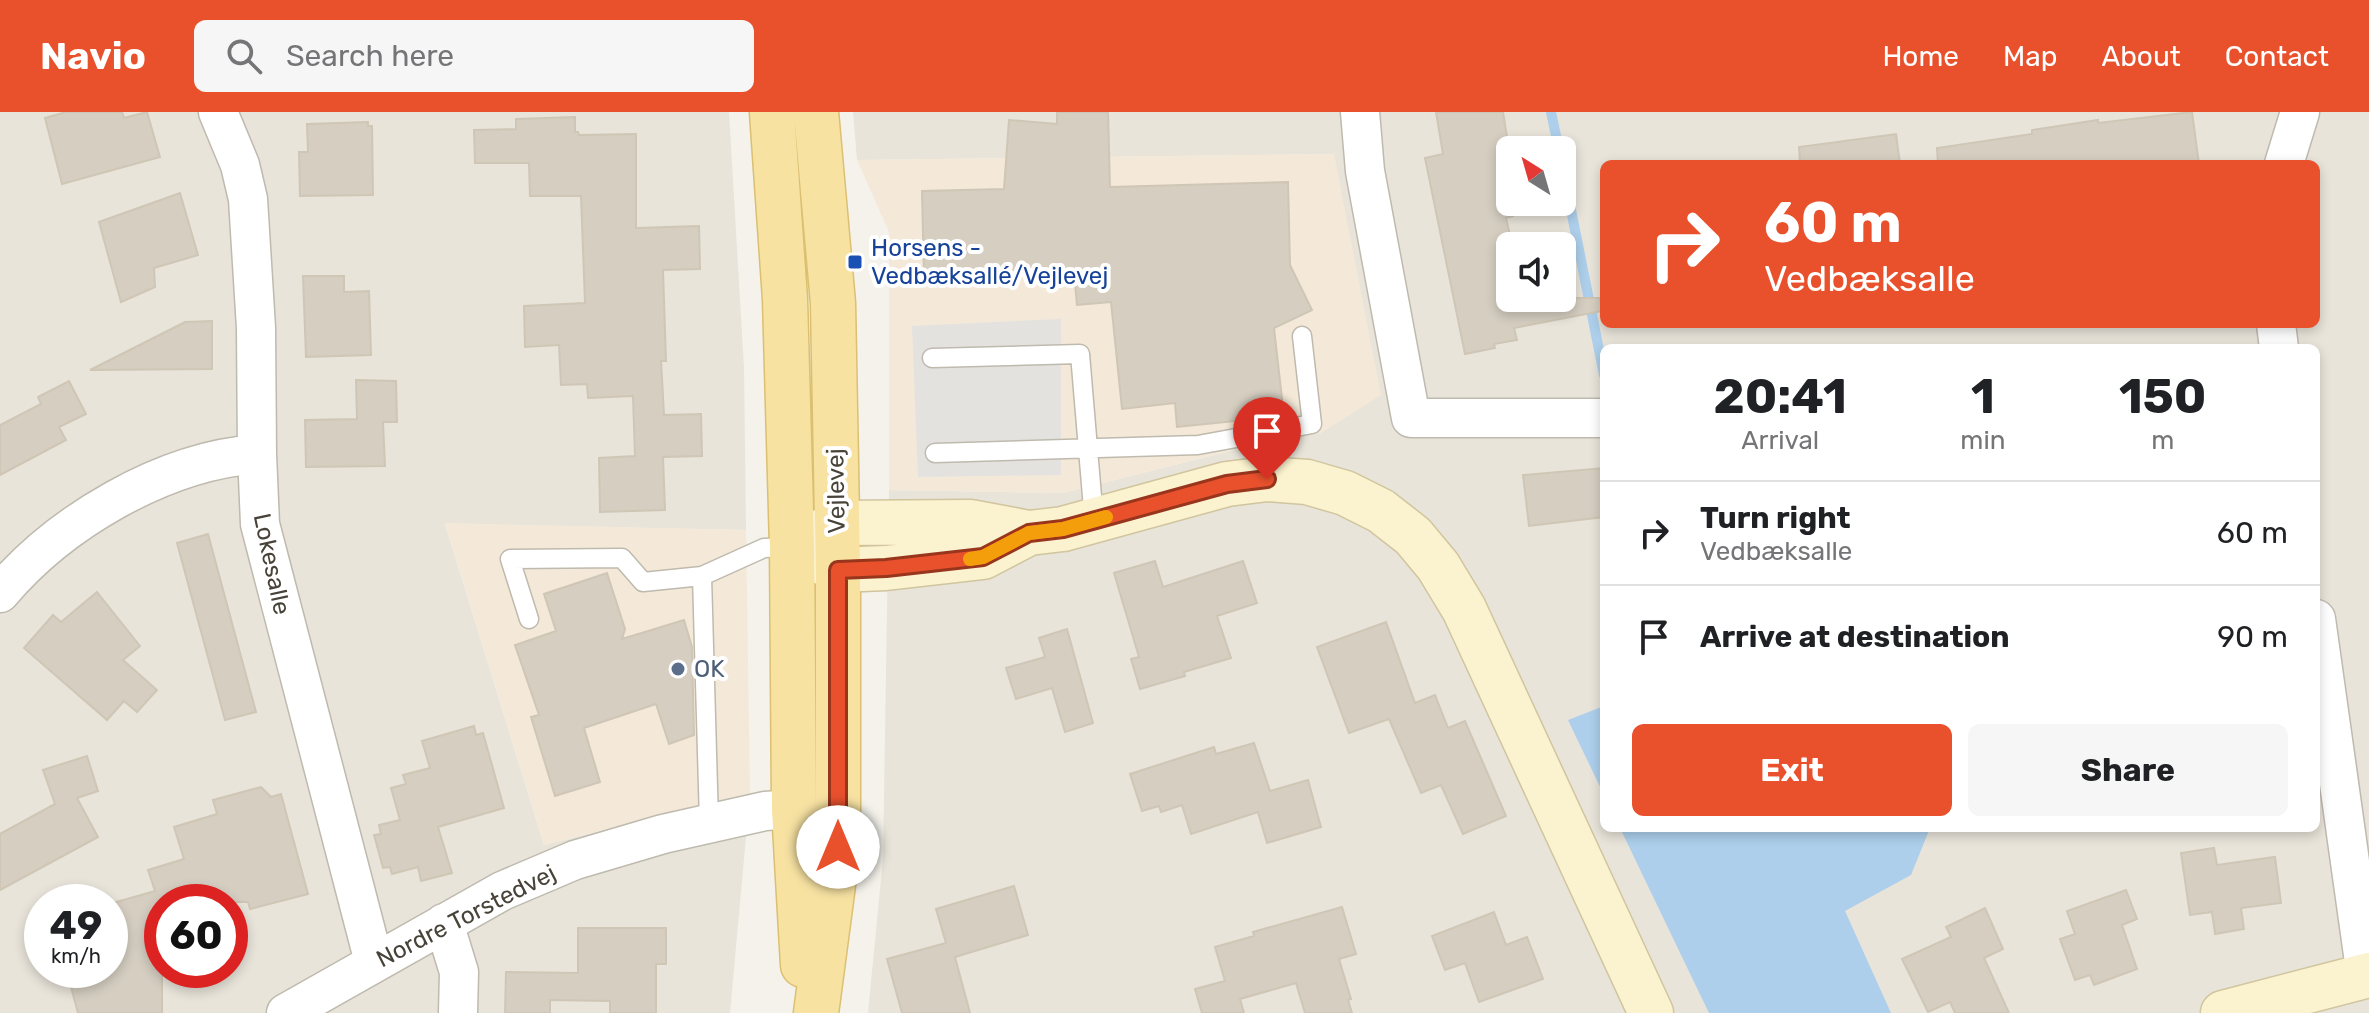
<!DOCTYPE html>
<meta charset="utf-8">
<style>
body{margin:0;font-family:Rubik,sans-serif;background:#f6f6f6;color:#202124;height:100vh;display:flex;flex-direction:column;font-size:30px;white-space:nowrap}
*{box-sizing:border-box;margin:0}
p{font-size:26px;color:#757577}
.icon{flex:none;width:44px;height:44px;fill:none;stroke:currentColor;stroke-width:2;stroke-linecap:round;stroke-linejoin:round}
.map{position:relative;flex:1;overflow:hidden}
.panel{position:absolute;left:1600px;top:232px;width:720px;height:488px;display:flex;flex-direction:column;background:#fff;border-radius:12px;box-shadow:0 4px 12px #0003}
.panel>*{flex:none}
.hud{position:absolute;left:1600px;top:48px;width:720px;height:168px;border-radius:12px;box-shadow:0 4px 12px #0003;background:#e9512d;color:#fff;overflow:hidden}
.needle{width:52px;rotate:323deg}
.buttons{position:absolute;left:1496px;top:24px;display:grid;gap:16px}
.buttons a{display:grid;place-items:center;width:80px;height:80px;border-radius:12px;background:#fff;box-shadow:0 4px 12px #0003;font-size:40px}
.speed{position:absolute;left:24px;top:772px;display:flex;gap:16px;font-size:40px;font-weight:700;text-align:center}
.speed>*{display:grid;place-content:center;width:104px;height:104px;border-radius:50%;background:#fff;box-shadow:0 4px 12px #0003;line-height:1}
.speed small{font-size:20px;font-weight:400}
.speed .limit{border:12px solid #d22;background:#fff;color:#111}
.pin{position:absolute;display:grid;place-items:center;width:68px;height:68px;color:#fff;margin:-82px -34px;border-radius:50% 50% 50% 0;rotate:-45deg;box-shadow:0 0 8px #0007}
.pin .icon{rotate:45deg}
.me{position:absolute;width:88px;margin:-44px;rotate:0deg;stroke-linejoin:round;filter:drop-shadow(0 0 6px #0008)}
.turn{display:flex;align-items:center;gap:28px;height:168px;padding:0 32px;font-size:36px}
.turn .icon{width:104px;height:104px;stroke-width:2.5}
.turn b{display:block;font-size:56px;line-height:68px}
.eta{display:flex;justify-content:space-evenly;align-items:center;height:136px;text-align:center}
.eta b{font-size:48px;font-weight:700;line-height:56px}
.button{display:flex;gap:16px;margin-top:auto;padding:16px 32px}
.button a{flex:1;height:92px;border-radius:12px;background:#e9512d;color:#fff;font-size:32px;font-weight:700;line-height:92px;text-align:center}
.button a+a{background:#f6f6f6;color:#202124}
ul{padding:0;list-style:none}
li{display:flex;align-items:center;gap:24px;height:104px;padding:0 32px;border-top:2px solid #e0e0e0}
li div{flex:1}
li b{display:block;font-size:30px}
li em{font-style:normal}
header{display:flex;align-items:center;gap:48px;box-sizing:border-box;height:112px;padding:0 40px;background:#e9512d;color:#fff}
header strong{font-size:38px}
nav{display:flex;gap:44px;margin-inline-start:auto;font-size:28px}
.search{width:560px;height:72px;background:#f6f6f6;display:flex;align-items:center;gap:20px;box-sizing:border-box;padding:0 28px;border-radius:12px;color:#757577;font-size:30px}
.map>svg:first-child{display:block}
.residential{fill:#e8e4da;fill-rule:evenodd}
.commercial{fill:#f4e9d8}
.parking{fill:#e3e2df}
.water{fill:#adcfeb}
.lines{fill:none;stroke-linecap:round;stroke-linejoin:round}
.stream{stroke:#adcfeb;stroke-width:10}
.building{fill:#d5cec1;stroke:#cfc6b5;stroke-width:2}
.lane-casing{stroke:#bfbaae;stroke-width:21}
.street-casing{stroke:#bfbaae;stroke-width:41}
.secondary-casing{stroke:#d0c59e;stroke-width:47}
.primary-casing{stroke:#dbc072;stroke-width:47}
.lane{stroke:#fff;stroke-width:18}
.street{stroke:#fff;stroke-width:38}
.secondary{stroke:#fbf2cf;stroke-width:44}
.primary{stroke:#f7e2a2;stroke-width:44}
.route-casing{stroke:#97351d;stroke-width:20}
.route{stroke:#e9512d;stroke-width:14}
.slow{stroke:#f59e0b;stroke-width:14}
.transit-dot{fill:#1a4fb4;stroke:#fff;stroke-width:3}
.service-dot{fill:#5c6f8a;stroke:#fff;stroke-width:3}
.labels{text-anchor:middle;stroke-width:8;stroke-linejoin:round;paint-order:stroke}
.transit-label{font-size:24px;fill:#164399;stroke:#fff;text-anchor:start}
.street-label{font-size:24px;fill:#484339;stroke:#fff}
.service-label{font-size:24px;fill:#4e5e75;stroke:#fff;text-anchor:start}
</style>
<header>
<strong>Navio</strong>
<div class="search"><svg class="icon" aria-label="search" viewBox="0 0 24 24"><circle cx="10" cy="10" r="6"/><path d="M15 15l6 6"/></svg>Search here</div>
<nav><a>Home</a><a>Map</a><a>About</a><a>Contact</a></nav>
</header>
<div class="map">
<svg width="2369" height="901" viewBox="0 0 2369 901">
<rect width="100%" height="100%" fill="#f4f2eb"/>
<!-- residential -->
<path class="residential" d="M0,0H729L744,256L746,418L445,412L544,733L750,681L730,901H0ZM42,790H110V858H42ZM162,790H230V858H162Z
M853,0H2369V901H868L883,746L889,378L1063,381L1266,330L1321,321L1334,42L857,48ZM1510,38H1562V90H1510ZM1604,52H2316V212H1604ZM1510,134H1562V186H1510ZM1604,236H2316V716H1604Z"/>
<!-- commercial -->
<path class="commercial" d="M1334,42L1381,283L1321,321L1266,330L1063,381L889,378V120L857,48Z
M445,411L746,418L750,681L544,733Z"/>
<!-- parking -->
<path class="parking" d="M1061,207V363L918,365L912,214Z"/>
<!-- water -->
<path class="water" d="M1604,594V683L1568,608Z
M1620,716H1930L1911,763L1845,799L1891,901H1709Z"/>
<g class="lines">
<!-- stream -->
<path class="stream" d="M1551,0L1559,38
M1562,53L1604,263"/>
</g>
<!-- building -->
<path class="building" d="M66,0H122L124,6L147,0L160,45L62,72L45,6Z
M1057,0H1108L1110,75L1288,70L1290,153L1312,198L1274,216L1284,304L1177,315L1175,291L1122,297L1111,190L1077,193L1074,161L924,165L922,79L1004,77L1009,8L1057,12Z
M1436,0H1503L1509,38H1499L1513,104L1506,106L1510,123V186H1600L1602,199L1514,216L1517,228L1494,232L1495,236L1465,242L1425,46L1443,42Z
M2192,0L2199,52H1938L1937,36L2032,22V18L2098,8V11Z
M575,5V20H578L579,23L636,22V116L699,114L700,157L663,158L666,249H661L664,303L701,302L702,344L663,345L665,398L600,400L599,346L635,344L633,284L588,286L587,272L561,273L559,233L525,235L524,194L585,191L581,84H530L529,51H475L474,18L516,17V7Z
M368,10V14H372L373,83L300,84L299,40H308L307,12Z
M1896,22L1900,52H1800L1799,35Z
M180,81L198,143L154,156L155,175L121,190L99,110Z
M303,164H344V180L369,179L371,243L306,245Z
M212,209V257L90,258L185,210Z
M356,268L396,269L397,310H383L385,354L306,355L305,308L357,307Z
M69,269L86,302L59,315L66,328L0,363V313L41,292L38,285Z
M1604,356V405L1529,414L1523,363Z
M208,422L256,600L225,608L177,431Z
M1155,449L1163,475L1243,449L1257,491L1217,504L1231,546L1184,560L1185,564L1140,577L1131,547L1139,545L1114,461Z
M607,461L625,517L622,527L684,508L692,535L694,623L669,632L656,592L584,616L600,670L555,684L531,605L539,603L515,533L556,519L544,482Z
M97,480L140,534L123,548L157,578L137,600L124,589L107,608L24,536L53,503L61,510Z
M1386,510L1415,591L1435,583L1448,616L1465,609L1506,704L1463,722L1441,673L1421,681L1389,607L1349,621L1317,535Z
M1067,517L1093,611L1065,620L1052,576L1016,587L1006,556L1045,545L1039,526Z
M474,614L476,623L483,621L504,696L438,715L452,761L421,769L418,755L392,762L390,755L383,756L374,723L381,722L379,713L400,708L391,676L406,672L403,663L430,656L422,629Z
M1254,631L1270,679L1308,668L1321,715L1267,731L1258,700L1191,722L1182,693L1161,700L1159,694L1142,699L1130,662L1214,635L1216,642Z
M87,644L98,679L77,686L98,725L0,778V722L55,692L43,658Z
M261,675L271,685L281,682L308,782L250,797L248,790H162V901H78L68,864L86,858H110V833L124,829L113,791L155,779L148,758L184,747L174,715L217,702L213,688Z
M2214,736L2217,753L2275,745L2281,791L2241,796L2244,817L2215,822L2212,800L2190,803L2181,741Z
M1014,774L1028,823L955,845L970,901H902L887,847L946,831L936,797Z
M2126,778L2137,807L2122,813L2137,857L2094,873L2090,863L2075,868L2060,827L2075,822L2067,799Z
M1342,795L1356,842L1339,847L1351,887L1348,888L1352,901H1305L1296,871L1240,887L1244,901H1202L1195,877L1225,869L1215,835L1254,824L1253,820Z
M1985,796L2003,837L1984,846L2009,901H1955L1950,890L1928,900L1902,847L1951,825L1946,815Z
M1494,800L1506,833L1527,825L1543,867L1479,890L1465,851L1445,858L1432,824Z
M578,816H666V852H656V901H610V889L550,888V901H505L506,860L578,861Z"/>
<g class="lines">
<!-- lane casing -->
<g class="lane-casing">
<path id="lane" d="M932,246L1080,242L1094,408
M935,341L1198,333L1312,312L1302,224
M529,507L510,447L622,446L643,470L702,464
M709,711L702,464L764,436L792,435"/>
</g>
<!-- street casing -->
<g class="street-casing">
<path id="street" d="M218,0L240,53L248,87L256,216L257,342L260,412L374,850
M1360,0L1365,59L1411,306H1604
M2284,52L2300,0
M2276,212L2279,236
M0,481C60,410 163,349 257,342
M2316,507L2366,864
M444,811L459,860L458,901
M286,901L502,779L575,748L663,722L765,699L794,697"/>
</g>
<!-- secondary casing -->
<g class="secondary-casing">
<path id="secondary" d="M804,429L837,411L971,410L1029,421L1063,417L1227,372L1267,367L1307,370L1345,381L1381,399L1413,424L1438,454L1464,497L1651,901
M806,442L838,458L886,456L983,445L1029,421
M2223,901L2369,863"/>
</g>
<!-- primary casing -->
<g class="primary-casing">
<path id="primary" d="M772,0L785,187L792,435L794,697L803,853
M816,0L833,191L838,458V735L816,901"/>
</g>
<!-- lane -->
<use href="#lane" class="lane"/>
<!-- street -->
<use href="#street" class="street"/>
<!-- secondary -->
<use href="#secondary" class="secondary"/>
<!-- primary -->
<use href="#primary" class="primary"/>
</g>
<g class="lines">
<!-- route casing -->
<g class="route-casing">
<path id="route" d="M838,735V458L886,456L983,445L1029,421L1063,417L1227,372L1267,367"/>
</g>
<!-- route -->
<use href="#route" class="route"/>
<!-- slow -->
<path class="slow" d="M970,447L983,445L1029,421L1063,417L1106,405"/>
</g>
<!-- markers -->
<rect class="transit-dot" x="847" y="142" width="16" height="16" rx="4"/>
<circle class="service-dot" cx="678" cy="557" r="8"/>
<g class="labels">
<!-- transit labels -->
<g class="transit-label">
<text x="871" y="144">Horsens -<tspan x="871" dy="28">Vedbæksallé/Vejlevej</tspan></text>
</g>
<!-- street labels -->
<g class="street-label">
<text transform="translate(836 379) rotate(-91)" y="8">Vejlevej</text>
<text transform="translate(272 452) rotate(78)" y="8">Lokesalle</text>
<text transform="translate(466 804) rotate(-27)" y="8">Nordre Torstedvej</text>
</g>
<!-- service labels -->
<g class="service-label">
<text x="694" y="565">OK</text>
</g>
</g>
</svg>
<div class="buttons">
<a><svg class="needle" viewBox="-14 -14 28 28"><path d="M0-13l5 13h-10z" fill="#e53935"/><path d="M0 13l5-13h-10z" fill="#757577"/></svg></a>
<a><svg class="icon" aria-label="sound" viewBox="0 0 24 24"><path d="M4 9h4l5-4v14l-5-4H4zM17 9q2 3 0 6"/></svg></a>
</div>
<div class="speed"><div>49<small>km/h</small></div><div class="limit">60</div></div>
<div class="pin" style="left:1267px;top:367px;background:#d93025"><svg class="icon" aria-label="arrive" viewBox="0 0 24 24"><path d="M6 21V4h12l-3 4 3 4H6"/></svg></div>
<svg class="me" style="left:838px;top:735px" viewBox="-20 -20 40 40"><circle r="19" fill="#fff"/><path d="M0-13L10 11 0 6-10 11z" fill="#e9512d"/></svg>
<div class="hud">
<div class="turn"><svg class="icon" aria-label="right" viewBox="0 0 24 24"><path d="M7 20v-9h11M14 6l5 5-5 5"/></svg><div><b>60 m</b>Vedbæksalle</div></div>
</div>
<section class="panel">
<div class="eta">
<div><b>20:41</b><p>Arrival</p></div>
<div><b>1</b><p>min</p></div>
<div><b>150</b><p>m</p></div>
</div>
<ul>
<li><svg class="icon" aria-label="right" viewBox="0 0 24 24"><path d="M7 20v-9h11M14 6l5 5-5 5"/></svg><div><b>Turn right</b><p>Vedbæksalle</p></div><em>60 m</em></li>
<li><svg class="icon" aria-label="arrive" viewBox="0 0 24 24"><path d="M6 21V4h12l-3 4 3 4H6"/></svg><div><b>Arrive at destination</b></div><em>90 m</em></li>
</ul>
<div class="button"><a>Exit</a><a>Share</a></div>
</section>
</div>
